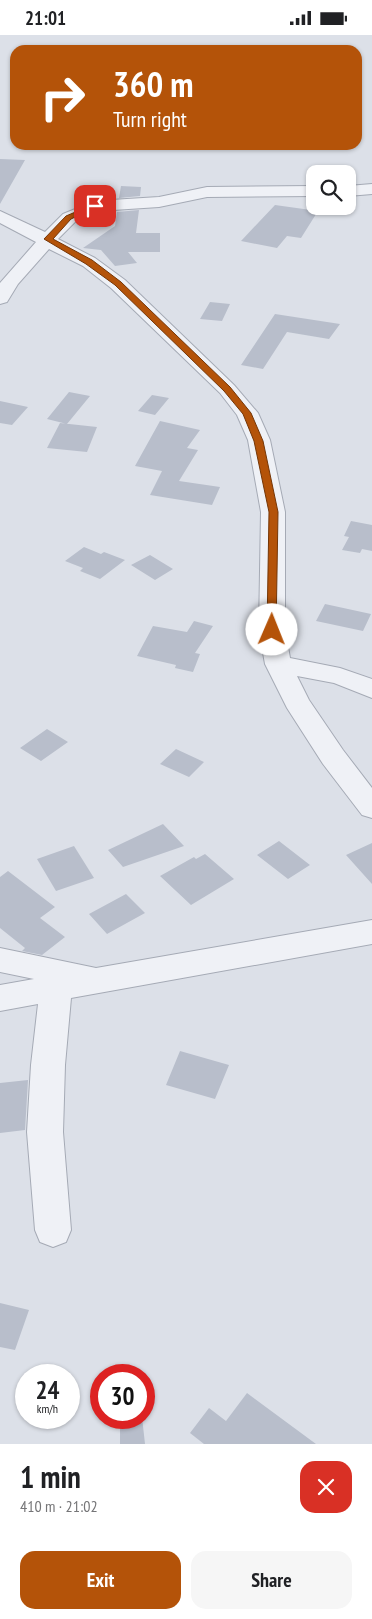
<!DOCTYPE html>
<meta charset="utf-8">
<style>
body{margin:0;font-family:"PT Sans Narrow",sans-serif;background:#f6f6f6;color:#202124;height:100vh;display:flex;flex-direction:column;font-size:19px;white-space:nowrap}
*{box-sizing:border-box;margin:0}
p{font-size:16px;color:#757577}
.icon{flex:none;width:28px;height:28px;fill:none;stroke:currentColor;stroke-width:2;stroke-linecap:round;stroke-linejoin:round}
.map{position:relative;height:1409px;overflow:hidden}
.drawer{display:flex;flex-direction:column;background:#fff;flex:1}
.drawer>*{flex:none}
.guide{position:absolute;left:10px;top:10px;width:352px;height:105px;border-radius:15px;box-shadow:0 1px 4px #0004;background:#b45309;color:#fff;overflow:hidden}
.tools{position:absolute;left:306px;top:130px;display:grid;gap:10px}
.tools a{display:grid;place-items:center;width:50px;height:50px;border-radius:10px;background:#fff;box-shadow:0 1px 4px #0004;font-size:25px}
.speed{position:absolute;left:15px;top:1329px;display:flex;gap:10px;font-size:25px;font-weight:700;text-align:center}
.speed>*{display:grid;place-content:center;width:65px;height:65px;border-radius:50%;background:#fff;box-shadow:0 1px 4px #0004;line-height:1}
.speed small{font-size:12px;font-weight:400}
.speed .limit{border:8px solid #d22;background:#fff;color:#111}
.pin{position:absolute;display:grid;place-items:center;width:42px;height:42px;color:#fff;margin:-21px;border-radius:10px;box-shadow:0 2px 8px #0006}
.me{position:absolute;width:55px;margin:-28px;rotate:1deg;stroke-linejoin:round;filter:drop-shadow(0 0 4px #0008)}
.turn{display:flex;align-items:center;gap:18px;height:105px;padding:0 20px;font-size:22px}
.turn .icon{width:65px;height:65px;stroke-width:2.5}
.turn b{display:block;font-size:35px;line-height:42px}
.round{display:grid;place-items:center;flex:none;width:52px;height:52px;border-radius:15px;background:#f6f6f6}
.overview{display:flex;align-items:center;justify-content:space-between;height:85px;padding:0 20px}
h1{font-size:30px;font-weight:700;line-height:38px}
.primary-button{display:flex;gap:10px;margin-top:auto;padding:10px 20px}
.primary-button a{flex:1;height:58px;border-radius:15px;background:#b45309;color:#fff;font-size:20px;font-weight:700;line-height:58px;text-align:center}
.primary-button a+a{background:#f6f6f6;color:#202124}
.status{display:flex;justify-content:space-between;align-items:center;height:35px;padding:0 25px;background:#fff;direction:ltr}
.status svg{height:14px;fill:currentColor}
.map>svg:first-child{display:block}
.building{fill:#b8becb}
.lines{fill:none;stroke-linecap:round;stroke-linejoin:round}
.minor-casing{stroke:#a5aab5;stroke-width:2}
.minor{fill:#eff1f6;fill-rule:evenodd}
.route{fill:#b45309;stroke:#753606}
</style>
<div class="status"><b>21:01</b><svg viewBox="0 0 49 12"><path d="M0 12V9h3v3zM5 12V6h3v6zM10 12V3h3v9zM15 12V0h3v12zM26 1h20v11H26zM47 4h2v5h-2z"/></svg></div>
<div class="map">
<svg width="372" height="1409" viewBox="0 0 372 1409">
<rect width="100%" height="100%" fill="#dce0e8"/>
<!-- building -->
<path class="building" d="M0,124L25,125L0,169Z
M121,151L141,152L140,161L119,163Z
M275,170L318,176L301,203L287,201L277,213L241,206Z
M139,175L136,198H160V217H128L137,228L115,231L101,215L83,213L115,191L117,177Z
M210,267L230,269L222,286L200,284Z
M275,279L340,289L329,304L287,297L263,334L241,330Z
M69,357L90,361L67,389L47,384Z
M152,360L169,363L155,380L138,376Z
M0,366L28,372L12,390L0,388Z
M160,386L200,395L187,413L198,415L179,446L220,452L212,470L150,460L162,436L135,431Z
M60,388L97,392L87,417L47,413Z
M351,486L372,490V516L362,514L360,518L342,515L349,502L344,501Z
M84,512L101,519L104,517L125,525L100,544L80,536L83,533L65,526Z
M150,520L173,534L155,545L131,530Z
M325,569L371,579L363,596L316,586Z
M194,586L213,591L195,618L200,619L193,637L175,633L176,630L137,621L153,591L187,597Z
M47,694L68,707L41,726L20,713Z
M176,714L204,727L189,742L160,729Z
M163,789L184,811L123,832L108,815Z
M279,806L310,830L288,844L257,820Z
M372,808V849L346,820Z
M74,811L94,843L56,856L37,824Z
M205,819L234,844L191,870L160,841L194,822L196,824Z
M8,836L55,872L40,883L65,902L42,920L22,916L25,913L0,893V842Z
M126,859L145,878L107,899L89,879Z
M180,1016L229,1030L215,1064L166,1050Z
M28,1045L25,1095L0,1098V1048Z
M0,1268L29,1275L15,1315L0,1312Z
M247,1358L316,1409H204L190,1398L209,1373L226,1386Z
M120,1382H142L145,1409H120Z"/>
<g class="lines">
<!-- minor casing -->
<g class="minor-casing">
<path id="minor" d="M372,149V159L348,161V151Z
M315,151V161L207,162L159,172L98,176L75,187L58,204L95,223L125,245L234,350L258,378L270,405L285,477V595L290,623L340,633L372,644V663L334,648L297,641L309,665L343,715L372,753V783L362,780L323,729L287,673L265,629L259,595L261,477L248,405L237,380L220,358L111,253L83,231L49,214L18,249L7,267L0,269V248L36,207L0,188V176L45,197L63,179L95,166L159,162L207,152Z
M372,885V909L71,963L65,1030L63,1097L71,1195L66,1207L53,1212L40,1207L35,1195L27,1097L31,1030L38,969L0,976V950L34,944L0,937V913L96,933Z"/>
</g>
<!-- minor -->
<use href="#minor" class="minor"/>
</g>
<!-- route -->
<path class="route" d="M92,170L98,171L71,184L53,204L92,225L121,247L230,352L251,378L263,406L278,477L276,598H269L267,595L269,477L254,406L243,379L224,356L115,250L86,229L44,204L66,181Z"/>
</svg>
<div class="tools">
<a><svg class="icon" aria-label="search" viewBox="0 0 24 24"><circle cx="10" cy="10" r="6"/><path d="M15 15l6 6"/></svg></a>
</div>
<div class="speed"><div>24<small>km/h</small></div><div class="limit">30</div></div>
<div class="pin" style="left:95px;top:171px;background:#d93025"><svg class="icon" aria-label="arrive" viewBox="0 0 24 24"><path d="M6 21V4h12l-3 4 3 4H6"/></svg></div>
<svg class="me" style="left:272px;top:595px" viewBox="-20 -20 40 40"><circle r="19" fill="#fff"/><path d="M0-13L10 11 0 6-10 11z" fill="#b45309"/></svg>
<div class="guide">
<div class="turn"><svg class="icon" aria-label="right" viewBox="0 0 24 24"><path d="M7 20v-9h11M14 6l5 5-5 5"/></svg><div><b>360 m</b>Turn right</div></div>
</div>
</div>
<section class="drawer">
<div class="overview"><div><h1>1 min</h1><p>410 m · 21:02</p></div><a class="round" style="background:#d93025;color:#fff"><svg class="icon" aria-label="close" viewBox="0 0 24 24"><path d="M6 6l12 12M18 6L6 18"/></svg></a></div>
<div class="primary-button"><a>Exit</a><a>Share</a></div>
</section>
